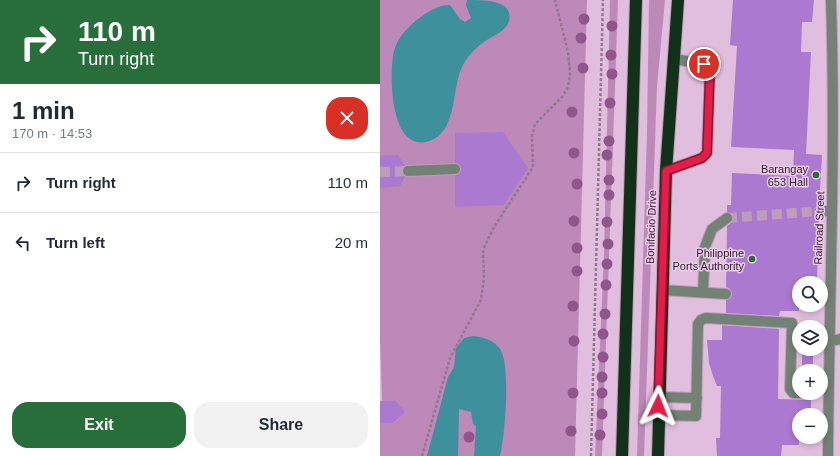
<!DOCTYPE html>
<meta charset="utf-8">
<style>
body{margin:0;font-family:Helvetica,sans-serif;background:#f2f2f3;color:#1f2937;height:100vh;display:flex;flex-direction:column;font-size:15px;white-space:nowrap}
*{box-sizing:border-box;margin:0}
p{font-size:13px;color:#747a83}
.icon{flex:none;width:22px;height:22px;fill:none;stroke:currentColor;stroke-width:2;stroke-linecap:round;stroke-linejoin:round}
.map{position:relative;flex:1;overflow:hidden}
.sheet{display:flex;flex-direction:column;background:#fff;width:380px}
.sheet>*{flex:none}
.guide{background:#276e3b;color:#fff;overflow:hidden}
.fabs{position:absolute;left:412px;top:276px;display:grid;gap:8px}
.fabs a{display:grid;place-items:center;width:36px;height:36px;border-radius:50%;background:#fff;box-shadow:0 2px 6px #0003;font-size:20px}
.pin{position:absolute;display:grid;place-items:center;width:34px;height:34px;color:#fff;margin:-17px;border:2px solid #fff;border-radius:50%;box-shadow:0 1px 4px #0007}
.me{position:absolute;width:44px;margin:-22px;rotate:2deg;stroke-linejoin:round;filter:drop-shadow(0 0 3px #0008)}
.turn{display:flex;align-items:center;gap:14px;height:84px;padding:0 12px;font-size:18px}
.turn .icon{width:52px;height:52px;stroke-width:2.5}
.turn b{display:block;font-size:28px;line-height:34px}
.round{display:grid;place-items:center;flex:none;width:42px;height:42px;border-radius:16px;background:#f2f2f3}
.head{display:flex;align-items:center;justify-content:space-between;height:68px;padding:0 12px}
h1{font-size:24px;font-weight:700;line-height:30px}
.primary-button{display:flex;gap:8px;margin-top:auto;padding:8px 12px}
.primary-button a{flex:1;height:46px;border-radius:16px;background:#276e3b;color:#fff;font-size:16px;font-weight:700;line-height:46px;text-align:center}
.primary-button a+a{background:#f2f2f3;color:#1f2937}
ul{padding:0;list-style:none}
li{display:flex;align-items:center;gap:12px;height:60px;padding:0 12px;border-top:1px solid #e0e1e3}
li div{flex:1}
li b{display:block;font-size:15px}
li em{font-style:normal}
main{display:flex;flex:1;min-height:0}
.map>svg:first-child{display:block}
.green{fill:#bd89b8}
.water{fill:#3e909d}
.building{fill:#ab79d0}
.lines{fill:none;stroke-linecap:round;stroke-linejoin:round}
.minor-tunnel{stroke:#bd9eba;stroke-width:10;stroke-dasharray:10 5;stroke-linecap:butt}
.minor-casing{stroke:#bd9eba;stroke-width:12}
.highway-casing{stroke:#bd9eba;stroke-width:14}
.path{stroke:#91788e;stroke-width:2.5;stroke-dasharray:3 2;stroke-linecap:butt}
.minor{stroke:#738275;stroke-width:10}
.highway{stroke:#113219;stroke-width:12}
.tree{fill:#8e568b}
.route-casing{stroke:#92132f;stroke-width:10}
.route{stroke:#e11d48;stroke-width:7}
.poi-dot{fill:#276e3b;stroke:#efcbeb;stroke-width:1.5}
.labels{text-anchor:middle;stroke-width:3;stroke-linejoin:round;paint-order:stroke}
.poi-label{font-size:11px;fill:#2e202c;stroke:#efcbeb;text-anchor:end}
.street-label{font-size:11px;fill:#2e202c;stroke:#efcbeb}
</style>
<main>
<section class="sheet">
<div class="guide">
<div class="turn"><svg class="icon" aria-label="right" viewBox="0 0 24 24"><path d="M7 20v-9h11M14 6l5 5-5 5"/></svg><div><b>110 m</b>Turn right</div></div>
</div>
<div class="head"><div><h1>1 min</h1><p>170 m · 14:53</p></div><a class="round" style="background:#d93025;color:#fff"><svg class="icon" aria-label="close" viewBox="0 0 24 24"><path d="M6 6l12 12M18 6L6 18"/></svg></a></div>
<ul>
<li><svg class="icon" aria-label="right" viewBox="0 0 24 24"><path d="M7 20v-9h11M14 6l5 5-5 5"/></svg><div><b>Turn right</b></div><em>110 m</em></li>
<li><svg class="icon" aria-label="left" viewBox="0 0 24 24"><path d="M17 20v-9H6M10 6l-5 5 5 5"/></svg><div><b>Turn left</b></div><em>20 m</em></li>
</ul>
<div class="primary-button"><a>Exit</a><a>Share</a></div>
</section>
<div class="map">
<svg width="460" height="456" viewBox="0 0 460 456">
<rect width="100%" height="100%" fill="#e1bedd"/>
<!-- green -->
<path class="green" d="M0,0H207L195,456H0V423H13L26,412L16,401H2L0,338Z
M230,0H238L222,456H215L224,255Z
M269,0H285L277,86L264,456H257L267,132Z"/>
<!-- water -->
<path class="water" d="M87,0C100,0 122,0 128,10C135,28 116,34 104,42C95,48 87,57 82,67C71,90 78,135 46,142C9,150 9,71 14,51C18,35 32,23 45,14C53,9 60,5 70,5L80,19L85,22L91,18L86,5Z
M93,336C103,337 114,340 120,349C131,364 125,437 120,456H94L96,426L93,424L91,412L79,409L78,456H47L68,377L74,367L76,348L84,338Z"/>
<!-- building -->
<path class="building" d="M353,0H434L432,22H422L421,52H431L426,154L442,155L439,205L434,211L435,215L439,217L437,283H419V311H400L399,316L346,313V300L351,298L352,294L350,289L346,287L347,226L353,221V218L352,214L347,212V205H351L352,173L413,176L414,150L351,147L357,46L350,45Z
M123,132L148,168L124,205L75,207V176L79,174L81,169L80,165L75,163V133Z
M18,155L25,166L22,171L25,177L20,186L0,188V156Z
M342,325L399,329L398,399L431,400V415H419V445H402L401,456H337L336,438H340L341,386H337L333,376L329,363L327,340H342Z
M422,349H433V371H422Z
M0,401H16L26,412L13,423H0Z"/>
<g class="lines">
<!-- minor-tunnel -->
<path class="minor-tunnel" d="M0,172L28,171
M347,218L440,211"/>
<!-- minor casing -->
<g class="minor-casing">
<path id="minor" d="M28,171L75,169
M286,171L322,158L327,153L330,69L329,65L324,64L294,59
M440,211H452
M282,290L346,294
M323,291L325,247L332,229L347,218
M448,342L460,339
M278,397L317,398
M278,415L316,416L318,324L321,320L326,318L412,323L410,389L413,393H419
M448,456C449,304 456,152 451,0"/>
</g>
<!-- highway casing -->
<g class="highway-casing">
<path id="highway" d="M242,456L256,0
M278,456L286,171L298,0"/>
</g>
<!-- path -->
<path class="path" d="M42,456L70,358L101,300L104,278L103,252L105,245L114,227L153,167L152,136L155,124L182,97L188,87L190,74L188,52L175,0
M211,456L223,0"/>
<!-- minor -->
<use href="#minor" class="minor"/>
<!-- highway -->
<use href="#highway" class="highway"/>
</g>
<!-- trees -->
<g class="tree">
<circle cx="204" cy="19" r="5.5"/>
<circle cx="232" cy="26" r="5.5"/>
<circle cx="201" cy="38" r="5.5"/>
<circle cx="231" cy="55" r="5.5"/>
<circle cx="203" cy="68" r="5.5"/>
<circle cx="232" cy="74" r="5.5"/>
<circle cx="230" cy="103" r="5.5"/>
<circle cx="192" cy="112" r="5.5"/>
<circle cx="229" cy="141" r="5.5"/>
<circle cx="194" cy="153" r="5.5"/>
<circle cx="227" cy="155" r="5.5"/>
<circle cx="229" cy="180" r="5.5"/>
<circle cx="197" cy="184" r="5.5"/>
<circle cx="229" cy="195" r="5.5"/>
<circle cx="194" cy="221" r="5.5"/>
<circle cx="227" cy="222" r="5.5"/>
<circle cx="228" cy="244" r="5.5"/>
<circle cx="197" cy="248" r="5.5"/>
<circle cx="227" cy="264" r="5.5"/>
<circle cx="197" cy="271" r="5.5"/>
<circle cx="226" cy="285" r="5.5"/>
<circle cx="193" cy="306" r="5.5"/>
<circle cx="225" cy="314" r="5.5"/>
<circle cx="223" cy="334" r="5.5"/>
<circle cx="194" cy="341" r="5.5"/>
<circle cx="223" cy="357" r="5.5"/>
<circle cx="222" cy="377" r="5.5"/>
<circle cx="193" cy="393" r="5.5"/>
<circle cx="222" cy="393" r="5.5"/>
<circle cx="222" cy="414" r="5.5"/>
<circle cx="191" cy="431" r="5.5"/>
<circle cx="220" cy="435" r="5.5"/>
<circle cx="89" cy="437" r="5.5"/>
</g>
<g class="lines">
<!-- route casing -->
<g class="route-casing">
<path id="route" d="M278,406L286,171L322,158L327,153L330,69L329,65L324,64"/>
</g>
<!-- route -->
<use href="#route" class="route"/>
</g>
<!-- markers -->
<g class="poi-dot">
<circle cx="436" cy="175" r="4"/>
<circle cx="372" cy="259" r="4"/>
</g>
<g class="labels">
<!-- poi labels -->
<g class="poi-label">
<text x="428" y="173">Barangay<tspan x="428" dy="13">653 Hall</tspan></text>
<text x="364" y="257">Philippine<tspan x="364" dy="13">Ports Authority</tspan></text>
</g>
<!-- street labels -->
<g class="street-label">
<text transform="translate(271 227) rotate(-88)" y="4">Bonifacio Drive</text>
<text transform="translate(439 228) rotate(-88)" y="4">Railroad Street</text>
</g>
</g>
</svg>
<div class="fabs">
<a><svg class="icon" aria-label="search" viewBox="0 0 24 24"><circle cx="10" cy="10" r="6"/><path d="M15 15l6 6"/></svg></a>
<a><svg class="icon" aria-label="layers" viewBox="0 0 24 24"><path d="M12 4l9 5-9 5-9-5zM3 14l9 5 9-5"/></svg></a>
<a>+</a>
<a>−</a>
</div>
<div class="pin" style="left:324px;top:64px;background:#d93025"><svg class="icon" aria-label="arrive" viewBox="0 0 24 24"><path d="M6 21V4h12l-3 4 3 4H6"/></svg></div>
<svg class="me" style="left:278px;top:406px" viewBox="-20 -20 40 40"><path d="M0-17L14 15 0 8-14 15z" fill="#e11d48" stroke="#fff" stroke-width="4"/></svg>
</div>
</main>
